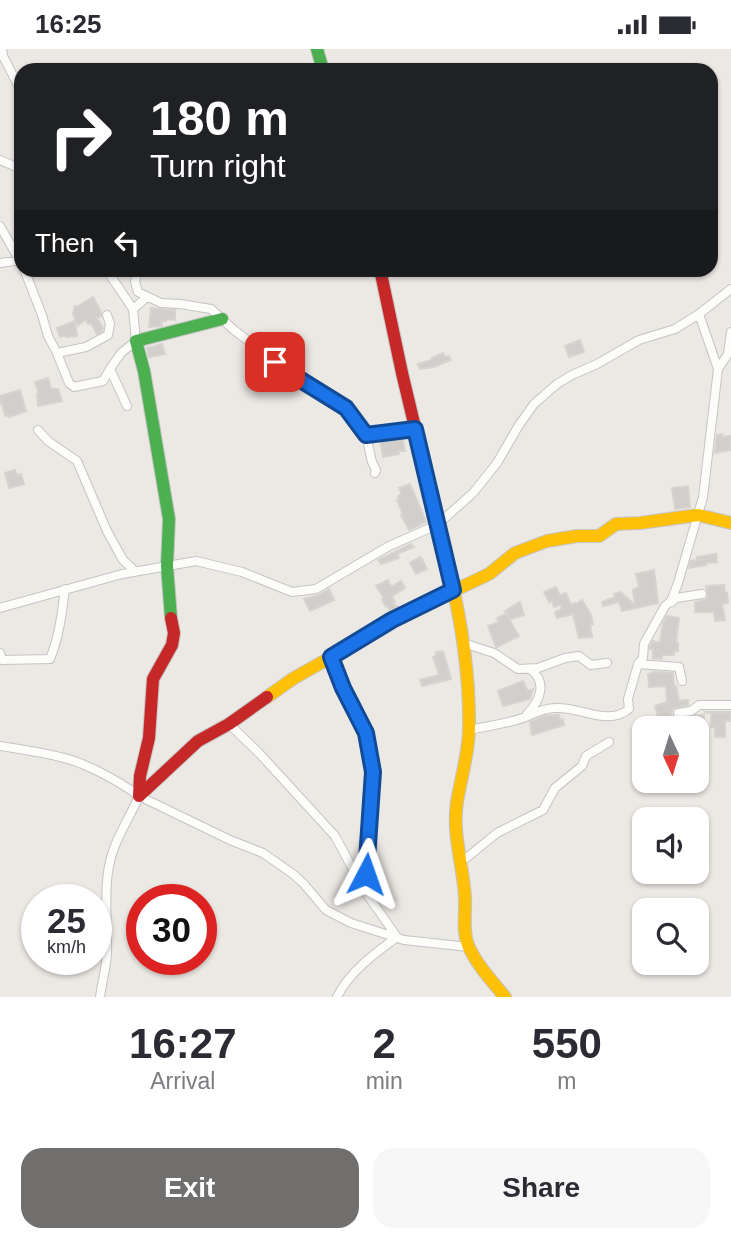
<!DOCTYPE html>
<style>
body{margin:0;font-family:Helvetica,sans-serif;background:#f7f7f7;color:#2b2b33;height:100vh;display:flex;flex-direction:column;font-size:26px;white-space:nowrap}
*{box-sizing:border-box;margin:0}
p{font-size:23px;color:#7c7c81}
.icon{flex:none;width:38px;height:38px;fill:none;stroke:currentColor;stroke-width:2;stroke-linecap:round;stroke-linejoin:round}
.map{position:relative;height:948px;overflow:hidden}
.details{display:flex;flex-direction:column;background:#fff;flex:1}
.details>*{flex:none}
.guide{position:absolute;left:14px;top:14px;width:704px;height:214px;border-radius:21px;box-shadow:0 2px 5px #0004;background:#202124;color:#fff;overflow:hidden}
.needle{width:46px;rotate:176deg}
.controls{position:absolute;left:632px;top:667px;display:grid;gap:14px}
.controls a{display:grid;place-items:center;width:77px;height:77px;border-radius:14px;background:#fff;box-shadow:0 2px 5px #0004;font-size:35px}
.speed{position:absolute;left:21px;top:835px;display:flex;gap:14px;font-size:35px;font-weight:700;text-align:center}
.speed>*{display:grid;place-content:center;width:91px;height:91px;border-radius:50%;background:#fff;box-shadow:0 2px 5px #0004;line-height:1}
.speed small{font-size:18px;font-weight:400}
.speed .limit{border:10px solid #d22;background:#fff;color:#111}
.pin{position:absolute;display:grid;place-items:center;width:60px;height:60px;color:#fff;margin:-30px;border-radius:14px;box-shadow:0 4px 10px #0006}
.me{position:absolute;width:77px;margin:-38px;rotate:4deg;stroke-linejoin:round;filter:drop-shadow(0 0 5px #0008)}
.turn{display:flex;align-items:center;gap:24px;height:147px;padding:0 21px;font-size:32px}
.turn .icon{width:91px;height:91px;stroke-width:2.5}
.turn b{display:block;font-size:49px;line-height:60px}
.then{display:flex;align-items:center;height:66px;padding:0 21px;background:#0003;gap:14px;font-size:26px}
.eta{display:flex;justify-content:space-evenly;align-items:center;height:119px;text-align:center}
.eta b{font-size:42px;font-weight:600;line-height:49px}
.button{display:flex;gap:14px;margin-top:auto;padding:14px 21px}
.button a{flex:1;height:80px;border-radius:21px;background:#706f6e;color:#fff;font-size:28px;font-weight:600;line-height:80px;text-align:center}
.button a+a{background:#f7f7f7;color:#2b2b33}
.status{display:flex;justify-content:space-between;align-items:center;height:49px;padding:0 35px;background:#fff;direction:ltr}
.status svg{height:19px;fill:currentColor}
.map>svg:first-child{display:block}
.building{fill:#d1cecb;stroke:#d7d4d0;stroke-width:2}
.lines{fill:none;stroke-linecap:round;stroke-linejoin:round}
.street-casing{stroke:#c5c4c5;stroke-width:10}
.fast-casing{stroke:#c5c4c5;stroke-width:14}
.slow-casing{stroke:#c5c4c5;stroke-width:14}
.jam-casing{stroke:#c5c4c5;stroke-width:14}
.street{stroke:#fcfcfb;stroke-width:8}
.fast{stroke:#4caf50;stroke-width:12}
.slow{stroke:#ffc107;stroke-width:12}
.jam{stroke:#c62828;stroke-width:12}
.route-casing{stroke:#114b97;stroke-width:18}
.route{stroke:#1a73e8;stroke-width:12}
</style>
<div class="status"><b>16:25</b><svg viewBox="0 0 49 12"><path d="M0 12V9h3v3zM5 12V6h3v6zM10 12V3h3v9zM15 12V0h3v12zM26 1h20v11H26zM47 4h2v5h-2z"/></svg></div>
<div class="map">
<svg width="731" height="948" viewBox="0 0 731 948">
<rect width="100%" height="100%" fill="#ece8e4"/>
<!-- building -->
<path class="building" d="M93,248L101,263V267L97,269L103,279L102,282L97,285L91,274L88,275L86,271L78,276L73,265L75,257L77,258Z
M151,259L175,261V271L166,270V272H161L162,277L149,278Z
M75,272L77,287L66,288L65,286L60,288L57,279Z
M580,291L584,303L569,308L565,297Z
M162,295L165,305L149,308L147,299Z
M443,304L445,308L449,307L451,311L434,318L420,320L418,315L432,311V309Z
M48,329L51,340H58L62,352L38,357L37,345H39L35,333Z
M20,341L26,362L9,368L7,366L5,367L2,354L0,355V347Z
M722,385V388L731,387V401L715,404L717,386Z
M402,388L405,402H398L399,405L383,408L380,391Z
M15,421L17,426L21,425L24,435L9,439L5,424Z
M410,435L426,473L409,481L401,466L403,465L397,451L399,450L398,447L402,445L399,439Z
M688,437L690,458L675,460L672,439Z
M411,495L414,498L397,505L399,509L381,515L378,511Z
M716,505L717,513L706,514V516L689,519L691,512L697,511V508Z
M420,508L421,511L422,510L427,520L416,525L410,514Z
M654,521L658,554L622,562L619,553L603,557L602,553L615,548L614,545L621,543L635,556L633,541L639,538L636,525Z
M388,531L391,538L401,532L405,539L392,547L395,553L392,554L398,558L390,562L388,557L386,558L382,551L384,549L376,537Z
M724,536L725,544H727L728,554L722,555L725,571L715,572L714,563H695V553L704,551L708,548L706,537Z
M556,538L560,546L566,544L571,556L575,554L576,555L582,551L591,566L593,575L590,576L592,588L579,589L573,565L557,569L555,563L562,560L561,556L554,558L552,552L549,553L544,543Z
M329,540L334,551L310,562L304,550L319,546Z
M520,553L524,566L510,570L505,562Z
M506,565L519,587L497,598H496L488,577L499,573L497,569Z
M667,567L679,569L676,593L678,594V602H674V606H662V610L653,609V600H650V597L653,592L660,594L663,574Z
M443,602L451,630L422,637L420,631L439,626L433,608L436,607V603Z
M653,623L673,624L674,637H676L679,652L688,651V656L673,659L671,664L673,669L679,670L696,666H704V672H679V679H669L668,670L659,672L655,657L667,653L666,637L649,638L648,625L653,624Z
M523,632L528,642L533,640L530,650L503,657L498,642Z
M705,663H731V672H725V688H715V678H711V663L706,664Z
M556,666H559L560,671L563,670L564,676L532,686L530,673L544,667Z"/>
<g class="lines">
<!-- street casing -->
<g class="street-casing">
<path id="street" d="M2,0L3,7L21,42
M0,111L21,120
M0,177L21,214
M0,214L21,211
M24,220L42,266L48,287L57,304L86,298L108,286L110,275L107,266
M106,220L133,260
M138,220L135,233L138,243L161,254L180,255L211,260L234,281L296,328L346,359L366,386L415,380
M699,265L718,320
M57,304L69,334L74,338L103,332L110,320
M127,357L110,320L121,304L136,292L133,260L147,248
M38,381L48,392L77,412L107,482L123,511L135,522
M366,386L372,413L376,421L375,424
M672,553L676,549L702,545
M0,559L122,525L196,512L242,523L292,543L316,540L389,497L437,476L473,444L497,414L519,376L534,355L557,335L572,326L597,315L639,291L675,280L699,265L731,240
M463,594L494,604L518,620L538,619L565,609L579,607L591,616L607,614
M0,604L2,611L50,610C59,588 62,564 65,540
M638,615L679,618L682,632
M678,664L691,662L699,656H731
M527,665C540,652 548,633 530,620
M229,675L259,704L335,787L364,841L366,825L372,723L366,684L343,639L331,608
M469,681C487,677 506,675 523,669C533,665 543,659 555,659C580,657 607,678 629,660L628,650L638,615L643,609L644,595L665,557L671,552L678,534L703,448L718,320L728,305L731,283
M0,697C20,700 40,703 60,708C84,713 119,732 139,747L230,791L263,804L293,825L303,834L326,861L351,874L404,891L469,898
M459,815L497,784L543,761L555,739L582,717L586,707L609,693
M364,841L397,888
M100,948C102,934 106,919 107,905C108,877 104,850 108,823C112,793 128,773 139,747
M337,948C349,923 374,905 397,888"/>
</g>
<!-- fast casing -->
<g class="fast-casing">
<path id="fast" d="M317,0L323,21
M171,569L167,517L169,470L144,322L136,292L222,270"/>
</g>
<!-- slow casing -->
<g class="slow-casing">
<path id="slow" d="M450,525C462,576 470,626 469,679C469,704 461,728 457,753C452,785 463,816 465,848C466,864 462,881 468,896C476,915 492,932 505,948
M267,648L294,629L349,598L392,571L489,525L515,504L547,492L577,487H599L616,475L640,474L698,466L731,474"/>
</g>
<!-- jam casing -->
<g class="jam-casing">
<path id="jam" d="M380,220L402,324L450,525
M171,569L174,584L172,596L153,630L149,689L140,727L139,747L198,692L229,675L267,648"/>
</g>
<!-- street -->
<use href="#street" class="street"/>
<!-- fast -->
<use href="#fast" class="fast"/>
<!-- slow -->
<use href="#slow" class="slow"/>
<!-- jam -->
<use href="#jam" class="jam"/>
</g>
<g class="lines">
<!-- route casing -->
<g class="route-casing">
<path id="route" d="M275,313L296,328L346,359L366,386L415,380L453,541L392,571L331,608L343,639L366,684L373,723L366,825"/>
</g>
<!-- route -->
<use href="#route" class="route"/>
</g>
</svg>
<div class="controls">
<a><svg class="needle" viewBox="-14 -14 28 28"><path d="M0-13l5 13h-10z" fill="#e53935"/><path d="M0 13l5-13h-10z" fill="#7c7c81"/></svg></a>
<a><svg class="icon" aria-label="sound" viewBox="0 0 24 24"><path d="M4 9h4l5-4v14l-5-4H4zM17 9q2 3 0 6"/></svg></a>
<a><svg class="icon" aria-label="search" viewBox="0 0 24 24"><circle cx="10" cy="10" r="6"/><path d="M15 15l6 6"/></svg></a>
</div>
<div class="speed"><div>25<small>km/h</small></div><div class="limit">30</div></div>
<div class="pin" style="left:275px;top:313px;background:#d93025"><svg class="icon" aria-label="arrive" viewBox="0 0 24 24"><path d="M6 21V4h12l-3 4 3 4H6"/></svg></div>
<svg class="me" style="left:366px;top:825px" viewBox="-20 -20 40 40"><path d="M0-17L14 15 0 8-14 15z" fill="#1a73e8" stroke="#fff" stroke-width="4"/></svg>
<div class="guide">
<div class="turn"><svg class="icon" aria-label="right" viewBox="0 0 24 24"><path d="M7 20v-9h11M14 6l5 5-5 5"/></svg><div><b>180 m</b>Turn right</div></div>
<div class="then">Then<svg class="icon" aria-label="left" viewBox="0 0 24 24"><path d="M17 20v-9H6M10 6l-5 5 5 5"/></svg></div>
</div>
</div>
<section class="details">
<div class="eta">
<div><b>16:27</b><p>Arrival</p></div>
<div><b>2</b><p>min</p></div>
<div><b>550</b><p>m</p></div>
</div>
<div class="button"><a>Exit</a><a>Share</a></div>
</section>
